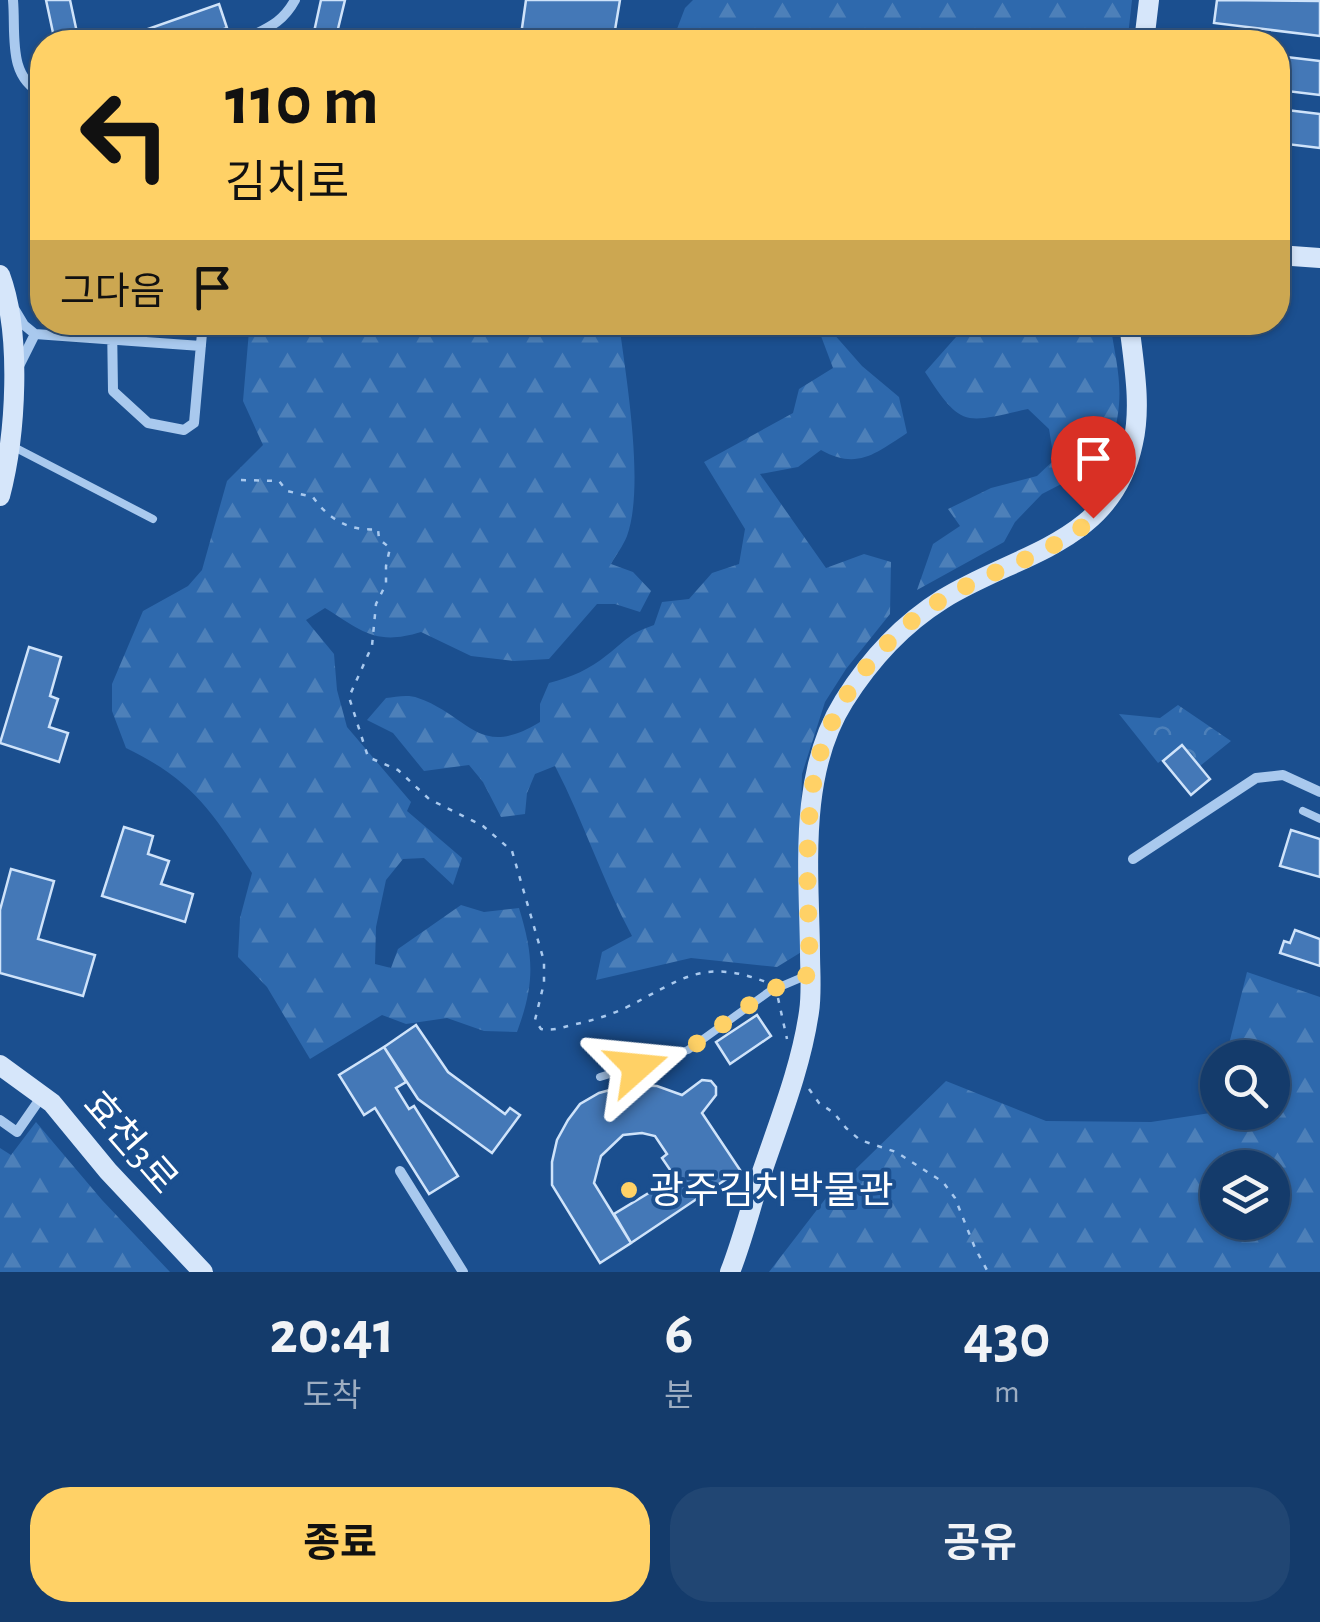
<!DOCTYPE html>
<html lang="ko">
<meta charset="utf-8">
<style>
body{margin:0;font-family:"Alegreya Sans","Noto Sans KR",sans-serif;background:#214673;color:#f1f3f6;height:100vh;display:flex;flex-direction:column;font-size:38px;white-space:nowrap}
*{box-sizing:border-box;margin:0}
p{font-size:32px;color:#9dadc1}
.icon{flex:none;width:55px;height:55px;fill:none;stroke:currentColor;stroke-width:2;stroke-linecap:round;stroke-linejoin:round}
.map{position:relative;height:1272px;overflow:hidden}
.drawer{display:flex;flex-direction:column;background:#143b6b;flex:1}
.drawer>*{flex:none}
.top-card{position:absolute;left:30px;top:30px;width:1260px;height:305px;border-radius:40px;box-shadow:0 2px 8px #0004,0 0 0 2px #33557e;background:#ffd166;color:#111;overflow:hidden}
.fabs{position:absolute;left:1200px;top:1040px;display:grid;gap:20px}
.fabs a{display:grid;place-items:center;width:90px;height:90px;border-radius:50%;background:#143b6b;box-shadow:0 2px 8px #0004,0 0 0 2px #33557e;font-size:50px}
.pin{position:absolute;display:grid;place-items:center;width:85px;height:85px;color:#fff;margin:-102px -42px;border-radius:50% 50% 50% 0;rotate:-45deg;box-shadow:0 0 10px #0007}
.pin .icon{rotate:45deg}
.me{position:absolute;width:110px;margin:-55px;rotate:72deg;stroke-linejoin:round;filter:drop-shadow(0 0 8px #0008)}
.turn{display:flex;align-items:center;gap:35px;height:210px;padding:0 30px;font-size:45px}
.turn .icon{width:130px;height:130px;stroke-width:2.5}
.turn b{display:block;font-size:70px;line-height:85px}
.then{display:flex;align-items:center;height:95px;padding:0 30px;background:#0003;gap:20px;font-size:38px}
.eta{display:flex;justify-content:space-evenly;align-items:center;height:170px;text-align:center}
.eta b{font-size:60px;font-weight:700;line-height:70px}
.primary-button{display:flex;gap:20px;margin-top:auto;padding:20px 30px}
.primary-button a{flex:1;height:115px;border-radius:40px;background:#ffd166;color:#111;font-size:40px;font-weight:700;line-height:115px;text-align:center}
.primary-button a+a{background:#214673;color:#f1f3f6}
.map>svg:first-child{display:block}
.forest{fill:url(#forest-firs);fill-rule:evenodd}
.park{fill:url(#park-crowns)}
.building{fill:#4478b7;stroke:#cfe3fa;stroke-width:2.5}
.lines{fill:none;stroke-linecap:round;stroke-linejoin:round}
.path{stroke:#a9c9ee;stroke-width:2.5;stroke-dasharray:5 8;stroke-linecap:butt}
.lane{stroke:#a9c9ee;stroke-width:8}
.street{stroke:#a9c9ee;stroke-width:10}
.secondary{stroke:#d6e6fa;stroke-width:20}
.route{stroke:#ffd166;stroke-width:18;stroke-dasharray:0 32.4}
.poi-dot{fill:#ffd166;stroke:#1b4f8f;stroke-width:4}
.labels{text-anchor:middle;stroke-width:8;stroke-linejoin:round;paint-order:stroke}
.street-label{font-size:38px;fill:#fff;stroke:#1b4f8f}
.poi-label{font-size:38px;fill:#fff;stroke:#1b4f8f;text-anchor:start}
</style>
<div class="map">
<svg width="1320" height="1272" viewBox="0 0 1320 1272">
<defs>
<pattern id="forest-firs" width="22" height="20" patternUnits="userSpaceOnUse" patternTransform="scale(2.5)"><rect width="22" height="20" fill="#2e69ad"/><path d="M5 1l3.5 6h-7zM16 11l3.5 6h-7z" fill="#4d80b9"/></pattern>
<pattern id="park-crowns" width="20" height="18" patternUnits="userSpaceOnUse" patternTransform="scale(2.5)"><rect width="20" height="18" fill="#2e69ad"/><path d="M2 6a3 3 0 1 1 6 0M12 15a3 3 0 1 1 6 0" fill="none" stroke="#4d80b9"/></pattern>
</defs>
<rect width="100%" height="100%" fill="#1b4f8f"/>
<!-- forest -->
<path class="forest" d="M693,0H1132L1128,36L1092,32L1074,40L1077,42H672L685,8Z
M458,323H619C626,377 645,486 627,536C623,546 616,555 611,564L633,572L651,591L640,612L615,604H597L549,659L514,661L471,656L421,632C376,646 362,631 325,608L306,620L334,654L337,690L347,727L411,802L407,811L462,858L453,885L424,858L403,859L386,880L376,927L375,964L391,968L398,949L461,905L484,912L519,908C534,957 535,983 517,1032L484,1031L447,1018L406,1024L382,1015L310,1059L267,987L238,957L240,918L252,873C212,812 194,781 126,748L112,711V684L143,611L188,586L202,570L227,481L263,445L243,401L249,331L256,323Z
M804,323H841L833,333L862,366L899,397L907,433C875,454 857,470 821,450L798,467L760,474L826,568L864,554L891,562L890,614L846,669L825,702L802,774L800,854L803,951L777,967L691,958L596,980L602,952L632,936C602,880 584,822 555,766L535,774L527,793L525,814L501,817L483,782L469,765L424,771L393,733L367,720L386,698C396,697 408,694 418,698C470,716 478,760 540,722V704L549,683C571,677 589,670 607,655C628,639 628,634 654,625L662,602L689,599L712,573L739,564L745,529L704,462L793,413L799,389L833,368L821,336Z
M960,323H1110C1118,373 1126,394 1111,445L1081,449L1071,456L1073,478L1042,494L1015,522L1004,542L917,590L933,544L960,526L948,509L991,488L1037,476L1054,460L1049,429L1028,409C964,423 962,429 925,372L956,337Z
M1247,972L1320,997V1272H769L826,1198L946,1081L1046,1121L1151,1122L1217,1112H1272V1058L1228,1057L1230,1040ZM1218,1168H1272V1222H1218Z
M36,1122L102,1200L170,1272H0V1148L11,1155Z"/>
<!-- park -->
<path class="park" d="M1178,705L1231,741L1200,766L1182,745L1158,763L1119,714L1160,718Z"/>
<!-- building -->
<path class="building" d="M46,0H70L79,42H55Z
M321,0H345L336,37L314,32Z
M526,0H620L613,42H568L521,35Z
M1217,0L1320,1V36L1214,23Z
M219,4L227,28L187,42H111Z
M1278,56L1320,61V95L1278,90Z
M1278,109L1320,114V148L1278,143Z
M29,647L61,657L50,696L58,699L49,727L68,733L59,762L0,743Z
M1182,745L1210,779L1191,795L1163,761Z
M124,827L153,836L148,854L169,861L161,884L193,894L185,922L102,896Z
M1291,830L1320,839V877L1280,866Z
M11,869L54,881L38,939L95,955L83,996L0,973V910Z
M1295,930L1320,939V966L1280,953L1284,941L1290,943Z
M757,1015L771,1036L730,1064L716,1042Z
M416,1025L448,1072L505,1114L510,1108L520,1115L492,1153L418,1099L384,1047Z
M384,1047L406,1082L396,1088L409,1109L414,1106L458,1176L429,1194L375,1108L364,1115L339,1075Z
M702,1080L711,1081L716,1087V1095L702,1113L740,1170L631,1243L614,1214L675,1177L662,1158L667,1154L655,1136L642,1133L623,1135L601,1156L594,1183L631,1243L600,1263L552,1185V1162L557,1140L568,1120L580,1104L599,1093L628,1085L657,1086L682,1095Z"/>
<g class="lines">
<!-- path -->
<path class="path" d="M241,480L279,481L287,491L313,497C328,519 350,532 378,529L379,539L390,548L386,566V584L376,604L372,646L349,697L368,757L398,770L429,799L483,826L512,851L544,961V983L535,1020L541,1029C554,1031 560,1028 572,1025C590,1021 608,1016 625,1008C680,981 701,957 766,982
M778,998L787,1039
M809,1089L819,1103L834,1113L846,1128L860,1140L896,1152L943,1182L955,1198L975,1248L988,1272"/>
<!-- lane -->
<path class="lane" d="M14,447L153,519
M1303,811L1320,819
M600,1077L688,1050L770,991L810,974"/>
<!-- street -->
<path class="street" d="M13,0C16,34 7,77 42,93
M240,42C263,29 281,26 295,0
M15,310L24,325L35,334L201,346
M112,322L113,391L148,423L184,430L194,423L203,322
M19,366L35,334
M1133,859L1256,778L1283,775L1320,792
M0,1120L17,1132L42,1096
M400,1171L463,1272"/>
<!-- secondary -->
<path class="secondary" d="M1144,42L1149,0
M1278,255L1320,258
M0,275C22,334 16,435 0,496
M0,1065L52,1103L108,1171L203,1272
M730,1272C743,1239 751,1205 762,1172C780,1119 801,1067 809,1012C812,993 810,972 810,952C809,869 798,774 844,701C869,661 903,624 943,599C1017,553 1112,544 1133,443C1142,404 1133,361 1129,322"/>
</g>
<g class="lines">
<!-- route -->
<path class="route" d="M637,1067L688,1050L770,990L810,974C809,908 801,817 820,754C838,691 890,630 946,597C995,568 1050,556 1093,518"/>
</g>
<!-- markers -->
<circle class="poi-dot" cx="629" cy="1190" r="10"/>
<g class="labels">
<!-- street labels -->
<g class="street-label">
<text transform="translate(131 1142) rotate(49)" y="13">효천3로</text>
</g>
<!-- poi labels -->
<g class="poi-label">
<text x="649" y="1203">광주김치박물관</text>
</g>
</g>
</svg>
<div class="fabs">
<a><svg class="icon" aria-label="search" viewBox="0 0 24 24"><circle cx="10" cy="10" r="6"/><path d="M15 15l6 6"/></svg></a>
<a><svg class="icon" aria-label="layers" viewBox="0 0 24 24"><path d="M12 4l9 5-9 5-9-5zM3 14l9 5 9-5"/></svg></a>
</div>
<div class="pin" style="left:1093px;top:518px;background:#d93025"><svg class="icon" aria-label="arrive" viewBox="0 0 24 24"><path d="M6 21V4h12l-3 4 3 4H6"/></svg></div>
<svg class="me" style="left:637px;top:1067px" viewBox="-20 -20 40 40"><path d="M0-17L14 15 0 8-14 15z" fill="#ffd166" stroke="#fff" stroke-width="4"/></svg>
<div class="top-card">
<div class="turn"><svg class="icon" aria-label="left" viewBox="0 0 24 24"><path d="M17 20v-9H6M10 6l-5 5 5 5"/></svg><div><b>110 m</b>김치로</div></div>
<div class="then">그다음<svg class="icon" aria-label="arrive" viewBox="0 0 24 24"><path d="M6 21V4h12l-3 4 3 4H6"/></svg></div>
</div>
</div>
<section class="drawer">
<div class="eta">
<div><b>20:41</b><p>도착</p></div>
<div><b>6</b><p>분</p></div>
<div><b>430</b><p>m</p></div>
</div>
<div class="primary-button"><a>종료</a><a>공유</a></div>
</section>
